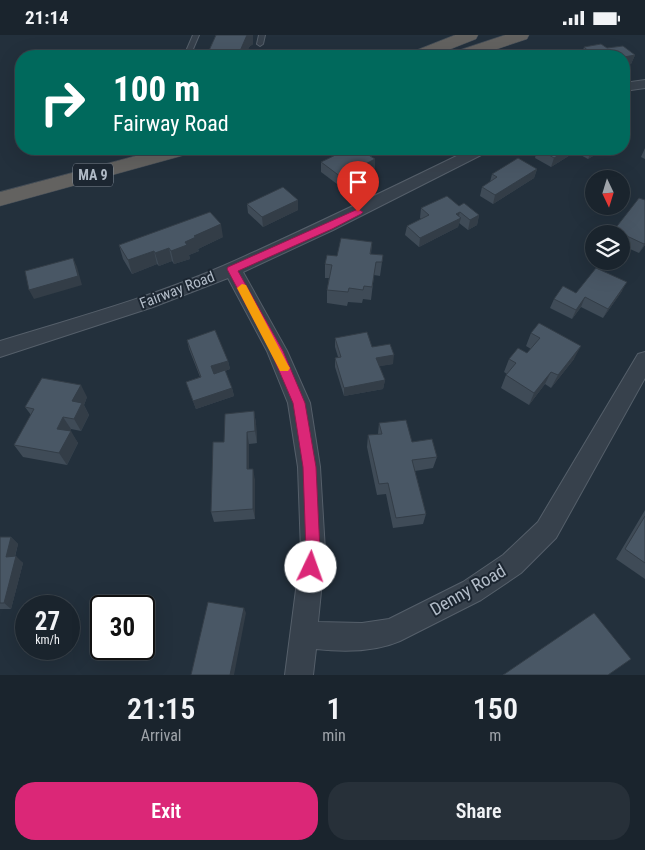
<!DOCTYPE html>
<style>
body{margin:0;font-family:"Roboto Condensed",sans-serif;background:#273039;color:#f1f3f6;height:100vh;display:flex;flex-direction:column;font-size:19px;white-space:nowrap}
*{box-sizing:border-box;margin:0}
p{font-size:16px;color:#9fa4aa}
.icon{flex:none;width:28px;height:28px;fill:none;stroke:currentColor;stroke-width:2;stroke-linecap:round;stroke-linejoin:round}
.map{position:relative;height:640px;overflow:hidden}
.drawer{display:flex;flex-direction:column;background:#1a242d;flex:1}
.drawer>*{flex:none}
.top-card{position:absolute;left:15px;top:15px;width:615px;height:105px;border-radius:20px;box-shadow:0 5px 20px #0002,0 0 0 1px #384149;background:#00695c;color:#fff;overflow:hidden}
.needle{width:32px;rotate:176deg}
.fabs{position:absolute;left:585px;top:135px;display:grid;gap:10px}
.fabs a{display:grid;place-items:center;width:45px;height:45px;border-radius:50%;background:#1a242d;box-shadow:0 5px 20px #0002,0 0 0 1px #384149;font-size:25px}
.speed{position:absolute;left:15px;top:560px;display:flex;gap:10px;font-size:25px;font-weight:700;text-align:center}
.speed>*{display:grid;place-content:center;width:65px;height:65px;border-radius:50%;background:#1a242d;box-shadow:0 5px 20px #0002,0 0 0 1px #384149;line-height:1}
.speed small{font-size:12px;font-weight:400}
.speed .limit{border:2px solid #111;border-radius:8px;background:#fff;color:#111}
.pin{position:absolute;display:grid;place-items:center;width:42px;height:42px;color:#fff;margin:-51px -21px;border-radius:50% 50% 50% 0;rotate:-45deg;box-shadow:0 0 5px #0007}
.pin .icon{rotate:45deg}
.me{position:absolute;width:55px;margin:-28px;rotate:3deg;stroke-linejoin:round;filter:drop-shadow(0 0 4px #0008)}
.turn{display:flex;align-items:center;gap:18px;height:105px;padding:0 15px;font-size:22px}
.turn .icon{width:65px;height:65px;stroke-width:2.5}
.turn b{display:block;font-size:35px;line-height:42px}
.eta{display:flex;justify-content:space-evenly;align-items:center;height:85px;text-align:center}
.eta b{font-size:30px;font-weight:600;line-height:35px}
.cta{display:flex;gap:10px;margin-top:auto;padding:10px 15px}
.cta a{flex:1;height:58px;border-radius:20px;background:#db2777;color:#fff;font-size:20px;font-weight:600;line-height:58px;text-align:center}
.cta a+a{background:#273039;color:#f1f3f6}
.status{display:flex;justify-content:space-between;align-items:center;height:35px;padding:0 25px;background:#1a242d;direction:ltr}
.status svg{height:14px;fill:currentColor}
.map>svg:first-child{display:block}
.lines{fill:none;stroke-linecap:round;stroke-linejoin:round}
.service-casing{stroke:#555f6a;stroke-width:2}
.minor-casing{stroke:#555f6a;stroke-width:2}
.trunk-casing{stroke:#424c57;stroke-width:1}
.service{fill:#37414c;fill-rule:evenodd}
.minor{fill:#37414c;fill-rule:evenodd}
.trunk{fill:#636260;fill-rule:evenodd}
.wall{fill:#3f4b57}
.shaded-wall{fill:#333d47}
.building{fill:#495765;stroke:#333d47}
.route{fill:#db2777;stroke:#8e194d}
.slow{fill:#f59e0b}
.labels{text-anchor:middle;stroke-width:4;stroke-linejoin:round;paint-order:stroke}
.shield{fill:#1c2631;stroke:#858f9b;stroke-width:1}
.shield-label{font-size:14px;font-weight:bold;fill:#b2bcc8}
.street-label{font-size:15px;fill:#b2bcc8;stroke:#1c2631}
.near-street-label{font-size:18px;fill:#b2bcc8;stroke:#1c2631}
</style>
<div class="status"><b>21:14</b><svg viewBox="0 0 49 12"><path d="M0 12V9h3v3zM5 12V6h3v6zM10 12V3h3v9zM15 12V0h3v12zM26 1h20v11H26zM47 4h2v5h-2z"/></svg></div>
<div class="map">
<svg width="645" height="640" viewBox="0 0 645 640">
<rect width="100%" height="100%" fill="#23303c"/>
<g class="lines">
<!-- service casing -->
<g class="service-casing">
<path id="service" d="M193,0H199L190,21H184Z
M259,0H265L263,9L260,11L257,9Z"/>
</g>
<!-- minor casing -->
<g class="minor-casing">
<path id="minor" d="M645,45V53L624,56V48Z
M471,114H489L487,117L333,195L243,237L287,316L310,368L320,432L325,516L318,587L362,588L389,584L463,547L503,520L538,487L638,319L645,317V343L556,503L521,538L481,565L400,606C375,617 343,617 316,614L313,640H285L301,516L298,432L288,368L267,316L228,243L153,272L0,322V306C75,283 152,262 223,231C307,194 389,154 471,114Z"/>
</g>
<!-- trunk casing -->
<g class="trunk-casing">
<path id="trunk" d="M455,0H478L476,4L433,21H409L412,17Z
M505,0H529L527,4L476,21H451L454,17Z
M162,114H195L192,118L0,171V157Z"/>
</g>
<!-- service -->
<use href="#service" class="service"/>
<!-- minor -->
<use href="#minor" class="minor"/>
<!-- trunk -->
<use href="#trunk" class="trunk"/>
</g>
<!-- wall -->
<path class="wall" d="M216,0H253V9L249,12L245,21H199L207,20Z
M601,9L607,13L623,11L635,20L631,29L624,31V21H581L584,12Z
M645,113V124L641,122Z
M369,114L368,119L375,124V134L341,152L321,137V127Z
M537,114H600L598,118L588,124L575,117L551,132L535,123Z
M537,134L534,143L493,169L480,161L482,152L490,147L492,139Z
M298,165V175L263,192L248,178L247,169Z
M645,165V210L639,218L621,210V199H612L614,195Z
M459,171L479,180L477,190L468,195L459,188L458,192L419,212L405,200L407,191L421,184L420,183L421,173Z
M223,202L198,214L199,216L189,220L190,224L174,229L172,226L159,231L157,229L132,239L123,224L119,210Z
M372,207L371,219L383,220L380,241L374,240L371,265L363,264L362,268L348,267L347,271L327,268V255L329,243H325V229L337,221Z
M622,256L603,283L581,272L572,284L550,273L554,264L576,258Z
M539,288L574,324L551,353L545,349L529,370L501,353L506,340L507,339L504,337L509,324L527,318L531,314L526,311L531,298Z
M335,303L372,312L393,329L379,331L385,345L383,354L344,361L335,332V323L338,322L335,312Z
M187,305L228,326L230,334L225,336L232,353L234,361L196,374L186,347L200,342L189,314Z
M87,362L84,370L89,380L81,396L71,394L70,396L78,408L67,430L23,422L14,410L31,380L25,372Z
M254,376L256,389L257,408L249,409V434L255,445V484L214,487L211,477L224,407Z
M379,388L437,422L433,433L415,436L426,479L423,489L393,493L386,459L377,460L367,412L368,400L378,399Z
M645,475V544L616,524Z
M0,502H11L18,509L15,522L23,528L11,574H0Z"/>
<!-- shaded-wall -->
<path class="shaded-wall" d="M247,0H253V9L249,12L245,21H241L240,16Z
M635,20L631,29L624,31V22Z
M366,114H369L368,122L362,116Z
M403,114H409L403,117Z
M569,114H577L575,117L551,132L554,123Z
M594,114H600L598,118L588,124L592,115Z
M375,124V134L341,152V142Z
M537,134L534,143L493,169L495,160Z
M298,165V175L263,192L262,182Z
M460,177L458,184L461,183L458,192L419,212L420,203Z
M479,180L477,190L468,195L470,185Z
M221,189L223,202L198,214L199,216L189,220L190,224L174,229L171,216L194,201Z
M645,208V210L639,218Z
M169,213L172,226L159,231L155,218Z
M154,216L157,229L132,239L128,225Z
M73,223L77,232L82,250L34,264L29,255Z
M627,247L622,256L603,283L608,274Z
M585,262L581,272L572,284L576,275Z
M581,311L574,324L551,353L558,340Z
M394,320L393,329L375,332L376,323Z
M228,326L230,334L213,340L211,331Z
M551,337L545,349L529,370L534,358Z
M385,345L383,354L344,361V353Z
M81,350L87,362L84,370L89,380L81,396L74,384L72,366Z
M232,353L234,361L196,374L193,366Z
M254,376L256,389L257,408L255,396Z
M63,382L71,394L65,406L57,394Z
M71,396L78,408L67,430L59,418Z
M247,397L249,409V445L247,434Z
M253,434L255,445V484L253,474Z
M11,502L18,509L13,528L6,522Z
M16,521L23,528L11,574L4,568Z
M244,573L246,578L234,640H230Z"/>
<!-- building -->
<path class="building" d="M216,0H247L240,16H242L241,21L217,20L214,21H199L200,20H207Z
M601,9L607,13L623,11L635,20L624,22V21H594L584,12Z
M348,114H366L362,116L375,124L341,142L321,127Z
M539,114H569L554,123Z
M518,123L537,134L495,160L482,152L497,142L492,139Z
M283,152L298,165L262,182L247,169Z
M447,161L459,171L464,168L479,180L470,185L460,177L456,179L461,183L420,203L407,191L429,180L421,173Z
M639,163L645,165V208L644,209L614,195Z
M210,177L221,189L194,201L196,202L185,207L187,210L171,216L169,213L155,218L154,216L128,225L119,210Z
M341,203L372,207L370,219L383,220L382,227H376L372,252L364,251L363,255L349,253L348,257L327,255L332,230L325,229L327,220L337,221Z
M73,223L78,241L29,255L25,236Z
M596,233L627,247L608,274L585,262L576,275L554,264L563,251L576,258Z
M539,288L581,311L558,340L551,337L534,358L506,340L516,328L509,324L518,313L527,318L540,303L531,298Z
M215,295L228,326L211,331L214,339L225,335L232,353L193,366L186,347L201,342L187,305Z
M367,297L372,312L390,309L394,320L376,323L385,345L344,353L335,323L341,322L335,303Z
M42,343L81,350L72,366L82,368L74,384L63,382L57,394L71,396L59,418L14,410L34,374L25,372Z
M254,376L255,396L247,397V434H253V474L211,477L213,407H224L225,379Z
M406,385L412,407L432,404L437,422L412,425L426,479L396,483L388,448L379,449L368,400L382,399L379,388Z
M645,481V528L625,514Z
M0,502H11L6,522L16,521L4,568H0Z
M208,567L244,573L230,640H191Z
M594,578L631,624L608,640H503Z"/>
<!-- route -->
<path class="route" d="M358,174L363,177L361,179L332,194L238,236L283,316L305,368L316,432L320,516L316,537L311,539L306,537L304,532L306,516L303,432L293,368L271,317L227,234L228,232Z"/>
<!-- slow -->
<path class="slow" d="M242,249L246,250L288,330L290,333L288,336H280L237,253Z"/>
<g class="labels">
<!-- shield labels -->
<rect class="shield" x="73" y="128.5" width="40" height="23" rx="4"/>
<g class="shield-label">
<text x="93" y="145">MA 9</text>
</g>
<!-- street labels -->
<g class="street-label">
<text transform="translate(177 255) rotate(-21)" y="5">Fairway Road</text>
</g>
<!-- near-street labels -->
<g class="near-street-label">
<text transform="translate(468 555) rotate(-30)" y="6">Denny Road</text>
</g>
</g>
</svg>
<div class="fabs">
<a><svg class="needle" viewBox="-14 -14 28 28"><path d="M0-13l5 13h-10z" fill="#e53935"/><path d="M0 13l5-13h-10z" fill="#9fa4aa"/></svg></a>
<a><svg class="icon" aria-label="layers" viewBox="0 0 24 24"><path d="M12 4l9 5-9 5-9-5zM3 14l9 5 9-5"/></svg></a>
</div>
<div class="speed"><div>27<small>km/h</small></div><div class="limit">30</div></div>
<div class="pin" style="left:358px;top:177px;background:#d93025"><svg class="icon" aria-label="arrive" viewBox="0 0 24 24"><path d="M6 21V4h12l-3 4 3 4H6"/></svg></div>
<svg class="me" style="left:311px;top:532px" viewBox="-20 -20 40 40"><circle r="19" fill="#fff"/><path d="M0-13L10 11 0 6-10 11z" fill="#db2777"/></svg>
<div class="top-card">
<div class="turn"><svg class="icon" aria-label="right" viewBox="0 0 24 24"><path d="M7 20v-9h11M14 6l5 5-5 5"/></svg><div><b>100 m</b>Fairway Road</div></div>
</div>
</div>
<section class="drawer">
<div class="eta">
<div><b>21:15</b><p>Arrival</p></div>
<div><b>1</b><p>min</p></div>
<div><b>150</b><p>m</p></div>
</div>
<div class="cta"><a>Exit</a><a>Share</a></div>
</section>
